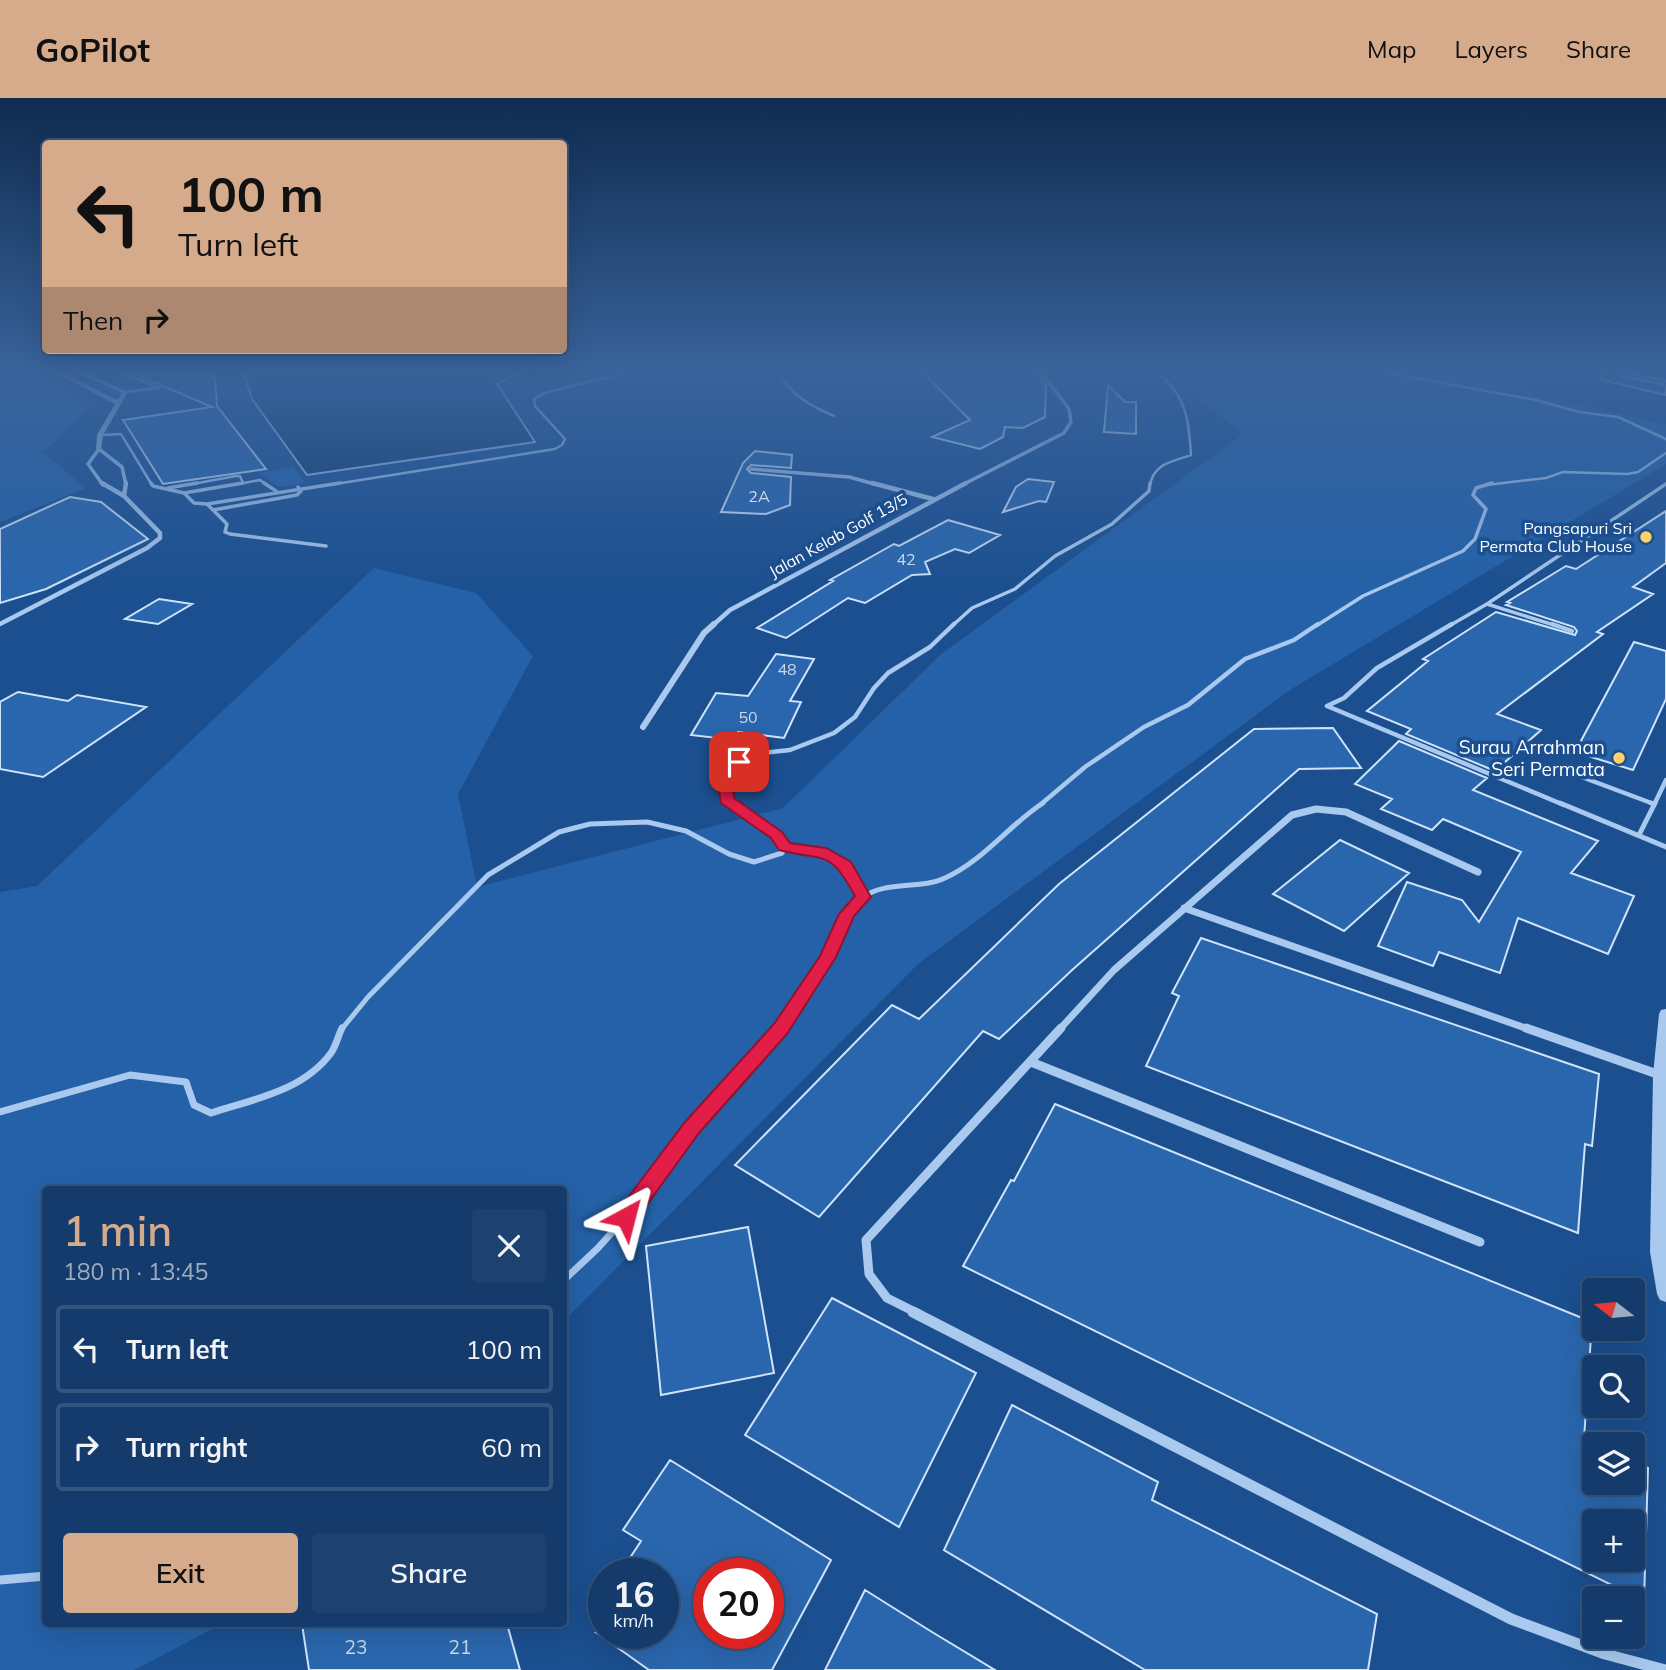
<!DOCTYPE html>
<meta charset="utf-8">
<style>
body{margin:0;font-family:Mulish,sans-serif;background:#1d4271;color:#f1f3f6;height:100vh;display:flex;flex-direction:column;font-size:26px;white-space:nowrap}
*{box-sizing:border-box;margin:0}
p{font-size:23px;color:#9dadc1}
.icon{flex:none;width:38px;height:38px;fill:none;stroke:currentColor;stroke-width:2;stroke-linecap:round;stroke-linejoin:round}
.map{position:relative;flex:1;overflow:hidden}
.side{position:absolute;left:42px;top:1088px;width:525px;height:441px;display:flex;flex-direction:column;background:#143b6b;border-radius:7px;box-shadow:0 7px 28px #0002,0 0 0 2px #33557e}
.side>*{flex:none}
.hud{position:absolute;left:42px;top:42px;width:525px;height:214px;border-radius:7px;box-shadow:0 7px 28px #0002,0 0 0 2px #33557e;background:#d6ab8b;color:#111;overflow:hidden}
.needle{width:46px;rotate:286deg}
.tools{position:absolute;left:1582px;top:1180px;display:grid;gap:14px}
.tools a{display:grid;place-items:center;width:63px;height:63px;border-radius:7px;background:#143b6b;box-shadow:0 7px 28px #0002,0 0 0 2px #33557e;font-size:35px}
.speed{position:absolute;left:588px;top:1460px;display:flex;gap:14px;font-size:35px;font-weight:700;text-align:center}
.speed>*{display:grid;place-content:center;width:91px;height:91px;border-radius:50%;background:#143b6b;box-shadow:0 7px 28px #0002,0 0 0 2px #33557e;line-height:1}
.speed small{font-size:18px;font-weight:400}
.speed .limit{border:10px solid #d22;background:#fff;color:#111}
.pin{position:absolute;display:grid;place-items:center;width:60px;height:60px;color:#fff;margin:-30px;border-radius:14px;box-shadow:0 4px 10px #0006}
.me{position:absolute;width:77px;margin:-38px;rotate:38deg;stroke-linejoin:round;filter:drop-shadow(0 0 5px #0008)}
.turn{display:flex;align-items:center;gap:24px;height:147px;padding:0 21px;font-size:32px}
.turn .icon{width:91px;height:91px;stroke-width:2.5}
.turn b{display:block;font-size:49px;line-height:60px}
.then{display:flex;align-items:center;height:66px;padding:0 21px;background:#0003;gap:14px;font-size:26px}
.round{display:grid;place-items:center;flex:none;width:74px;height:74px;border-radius:7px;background:#1d4271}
.headline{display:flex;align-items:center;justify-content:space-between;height:119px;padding:0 21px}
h1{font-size:42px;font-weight:600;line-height:52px;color:#d6ab8b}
.button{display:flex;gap:14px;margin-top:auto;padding:14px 21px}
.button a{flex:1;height:80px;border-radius:7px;background:#d6ab8b;color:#111;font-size:28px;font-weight:600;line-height:80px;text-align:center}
.button a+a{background:#1d4271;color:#f1f3f6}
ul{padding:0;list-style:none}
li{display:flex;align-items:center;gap:21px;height:88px;margin:0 14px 10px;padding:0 7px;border:4px solid #33557e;border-radius:7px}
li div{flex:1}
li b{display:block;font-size:26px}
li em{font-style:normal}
header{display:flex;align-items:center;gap:42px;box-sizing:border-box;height:98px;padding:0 35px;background:#d6ab8b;color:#111}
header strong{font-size:33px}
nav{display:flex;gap:38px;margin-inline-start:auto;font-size:24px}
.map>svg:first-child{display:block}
.green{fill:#2461a8}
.water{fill:#123a6d;stroke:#9cc4f0;stroke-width:2}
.building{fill:#2a66ad;stroke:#cfe3fa;stroke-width:2;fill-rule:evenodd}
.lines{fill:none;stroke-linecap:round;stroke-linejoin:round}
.service-far5{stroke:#a9c9ee;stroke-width:2.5}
.service-far4{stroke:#a9c9ee;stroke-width:3.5}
.service-far3{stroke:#a9c9ee;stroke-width:4.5}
.service-far2{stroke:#a9c9ee;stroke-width:5}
.service-far1{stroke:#a9c9ee;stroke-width:7}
.service{stroke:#a9c9ee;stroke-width:9}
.minor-far5{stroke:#a9c9ee;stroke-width:3.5}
.minor-far4{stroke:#a9c9ee;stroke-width:4.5}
.minor-far3{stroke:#a9c9ee;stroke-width:6}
.minor-far2{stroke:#a9c9ee;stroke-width:7}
.minor-far1{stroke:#a9c9ee;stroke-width:9}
.minor{stroke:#a9c9ee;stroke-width:11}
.tertiary{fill:#a9c9ee;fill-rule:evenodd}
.route{fill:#e11d48;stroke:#92132f;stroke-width:2}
.poi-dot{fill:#ffd166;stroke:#1b4f8f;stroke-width:2.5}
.labels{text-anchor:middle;stroke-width:7;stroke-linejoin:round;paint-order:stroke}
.number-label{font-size:16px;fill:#cad9ea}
.far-poi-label{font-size:16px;fill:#fff;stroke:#1b4f8f;text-anchor:end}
.far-street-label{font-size:16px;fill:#fff;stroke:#1b4f8f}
.poi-label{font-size:19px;fill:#fff;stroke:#1b4f8f;text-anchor:end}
.near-number-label{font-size:19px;fill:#cad9ea}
</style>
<header>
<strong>GoPilot</strong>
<nav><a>Map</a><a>Layers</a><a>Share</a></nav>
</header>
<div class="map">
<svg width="1666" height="1572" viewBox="0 0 1666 1572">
<rect width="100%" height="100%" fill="#1b4f8f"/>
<!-- green -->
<path class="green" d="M0,274H45V278L92,308L43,354L86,390L0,424Z
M1163,274H1446L1666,327V366L1290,592L918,866L564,1223V1092H46V1526H222L134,1572H0V794L37,788L374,470L476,495L533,558L458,696L477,789L783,710L940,557L1243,336Z
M293,369L305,385L279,389L259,375Z"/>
<!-- water -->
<path class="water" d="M242,274H522L497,286L535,344L307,377L252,301L244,275Z"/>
<!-- building -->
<path class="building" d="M130,274H199L215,280L217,308L266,371L163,386L123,322L212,309Z
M922,274H1037L1046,288L1045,319L1023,330L1005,329L1003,339L980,351L932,339L970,322Z
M1603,274H1619L1622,278L1666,287V297L1602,282Z
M1108,287L1125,304H1136V336L1104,334Z
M755,353L792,357L791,370L751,367L747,371L751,375L791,379L790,407L766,416L721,414L743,365Z
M1028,381L1054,384L1046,404L1039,403L1003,414L1016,389Z
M70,399L101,404L148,441L46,491L0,505V431Z
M1666,413V465L1633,489L1653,496L1597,534L1603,536L1497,616L1541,632L1495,673L1406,636L1411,631L1367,613L1428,563L1423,561L1496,514L1575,537L1577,533L1574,529L1506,507L1510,505L1507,504L1566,468L1576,471Z
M948,422L1000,437L969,455L955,451L925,464L930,476L912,477L865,505L848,500L786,540L757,530L833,483L830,482L894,446L899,448Z
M159,501L192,506L158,526L125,521Z
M1634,544L1666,553V601L1633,672L1575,654Z
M776,556L814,561L790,603L801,604L784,640L738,634L734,642L691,637L716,595L748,598Z
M18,594L68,603L77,597L146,609L43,679L0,671V604Z
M1333,630L1361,670L1299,671L1071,873L999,941L983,933L819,1119L735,1067L892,907L919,921L1059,786L1254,631Z
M1399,643L1487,680L1473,692L1598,743L1571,775L1634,798L1608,856L1518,820L1500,875L1439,854L1433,868L1378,848L1407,784L1462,802L1479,824L1521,754L1443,721L1432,732L1381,711L1392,701L1355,686Z
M1340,742L1409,775L1344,833L1273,796Z
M1201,840L1599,976L1592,1048L1585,1046L1578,1135L1146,968L1179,898L1172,895Z
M1055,1006L1592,1224L1584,1341L1594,1346V1384H1633V1363L1648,1370L1644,1503L963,1168L1011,1082L1014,1083ZM1594,1423H1633V1461H1594Z
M748,1129L774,1275L661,1297L646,1148Z
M832,1200L976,1275L899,1429L745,1337Z
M1012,1307L1158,1384L1152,1402L1377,1516L1368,1572H1145L944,1452Z
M670,1362L831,1462L772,1572H649L597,1535H663V1475H620L641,1443L623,1432ZM709,1475H768V1535H709Z
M865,1492L932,1534L995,1572H825Z
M302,1526H507L520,1572H309Z"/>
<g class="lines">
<!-- service-far5 -->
<path class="service-far5" d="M121,274L159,290L125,294
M778,274C792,298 809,307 834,318
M1383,274L1536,302L1579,314L1618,319L1666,341
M100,337L121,336L152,387
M187,387L236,378H240L243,385
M233,387L260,382L267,387
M329,387L555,351L562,347L565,341L535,308L534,301L545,295L628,274
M1150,387C1154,365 1172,364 1191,357C1189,325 1187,299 1161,278L1162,274
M1486,387L1546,380L1563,374L1627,376L1638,374L1666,355"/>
<!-- service-far4 -->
<path class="service-far4" d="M151,385L153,388L184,395L194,405L207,406L340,385
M264,385L276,393
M168,390L197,385
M184,395L243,385
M207,406L227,426L225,434L230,436L326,448
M213,412L297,397L301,393L298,389
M1487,506L1557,528
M952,528L972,510L1015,491L1055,458L1112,426L1149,393L1150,385
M1316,528L1363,498L1463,453L1475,441L1486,411L1473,397L1476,390L1492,385
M1449,528L1487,506L1666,386"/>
<!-- service-far3 -->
<path class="service-far3" d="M1452,526L1377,570L1344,600L1327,608L1564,707
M1552,526L1572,533
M1563,672L1654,706
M733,707L726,702L725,681L739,664L754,656L790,652L834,635L855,619L874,590L888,575L930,549L954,526
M1040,707L1085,669L1144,629L1188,607L1245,561L1294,542L1318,526
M1654,707L1666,682"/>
<!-- service-far2 -->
<path class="service-far2" d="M1560,705L1666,749
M1651,705L1654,706
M1639,737L1655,705
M785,749C829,755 841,760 863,799
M341,932L368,899L488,777L559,734L590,726L647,724L686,733L729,756L754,764L782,755L785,749L776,737L730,705
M779,932C796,908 813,885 827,860C839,840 842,815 862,800C885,782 920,792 945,780C983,763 1009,727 1043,705"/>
<!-- service-far1 -->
<path class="service-far1" d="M0,1014L130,977L186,984L194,1007L211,1015C254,1001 303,993 331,955C336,948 338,938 342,930
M564,1182L598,1150L639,1104L692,1030L781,930"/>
<!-- service -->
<path class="service" d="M0,1482L46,1478"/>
<!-- minor-far5 -->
<path class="minor-far5" d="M1623,274L1666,283
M751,371L849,379L878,387
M103,387L88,366L99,351L122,369L126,387
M962,387L1064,335L1071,324L1069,311L1041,274"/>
<!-- minor-far4 -->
<path class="minor-far4" d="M102,385L124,398
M872,385L933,401
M124,398L126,385
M0,526L147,450L160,440V435L124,398
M712,528L730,512L966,385"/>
<!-- minor-far3 -->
<path class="minor-far3" d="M643,629L704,535L714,526"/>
<!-- minor-far2 -->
<path class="minor-far2" d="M1184,810L1531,932
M1059,932L1114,872L1292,717L1316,711L1346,714L1478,774"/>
<!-- minor-far1 -->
<path class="minor-far1" d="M1526,930L1660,977
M1031,964L1480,1144
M917,1215L887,1200L869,1176L866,1142L1061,930"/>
<!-- minor -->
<path class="minor" d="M913,1214L1511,1521L1605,1556L1665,1572"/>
<!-- tertiary -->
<path class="tertiary" d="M54,274H60L117,302L122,295L77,274H83L128,294L103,337L101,352L96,351L97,337L115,306Z
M1666,911V1204L1660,1202L1657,1196L1650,1154L1653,977L1659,916L1661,912Z"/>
</g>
<!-- sky -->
<linearGradient id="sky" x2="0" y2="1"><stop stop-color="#0f2b4f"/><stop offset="0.55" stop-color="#39639b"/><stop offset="1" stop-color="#39639b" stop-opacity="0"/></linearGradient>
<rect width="1666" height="494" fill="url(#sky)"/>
<!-- route -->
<path class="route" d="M739,660L746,664L732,681L734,700L782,734L790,745L826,750L851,764L871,799L854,818L836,859L787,936L699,1035L633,1126L626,1128L618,1126L615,1119L618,1113L685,1024L774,926L820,858L839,816L855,798C829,750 826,764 779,752L771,740L721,705L717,681L734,661Z"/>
<!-- markers -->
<g class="poi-dot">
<circle cx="1646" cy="439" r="7"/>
<circle cx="1619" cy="660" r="7"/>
</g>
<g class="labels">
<!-- number labels -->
<g class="number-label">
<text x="759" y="404">2A</text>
<text x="906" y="467">42</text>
<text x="787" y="577">48</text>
<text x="748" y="625">50</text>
</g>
<!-- far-poi labels -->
<g class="far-poi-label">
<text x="1632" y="436">Pangsapuri Sri<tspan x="1632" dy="18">Permata Club House</tspan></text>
</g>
<!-- far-street labels -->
<g class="far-street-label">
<text transform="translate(838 437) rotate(-29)" y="6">Jalan Kelab Golf 13/5</text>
</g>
<!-- poi labels -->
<g class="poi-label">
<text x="1605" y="656">Surau Arrahman<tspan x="1605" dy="22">Seri Permata</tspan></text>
</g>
<!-- near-number labels -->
<g class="near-number-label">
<text x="356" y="1556">23</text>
<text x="460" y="1556">21</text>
</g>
</g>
</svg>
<div class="tools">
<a><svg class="needle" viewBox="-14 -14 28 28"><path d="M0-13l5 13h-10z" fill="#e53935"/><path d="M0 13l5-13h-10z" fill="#9dadc1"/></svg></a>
<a><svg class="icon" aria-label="search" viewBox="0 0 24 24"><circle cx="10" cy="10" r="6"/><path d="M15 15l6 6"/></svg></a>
<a><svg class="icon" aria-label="layers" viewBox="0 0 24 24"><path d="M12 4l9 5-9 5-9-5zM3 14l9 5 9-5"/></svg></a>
<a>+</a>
<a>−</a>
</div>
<div class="speed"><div>16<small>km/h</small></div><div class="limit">20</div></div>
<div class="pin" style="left:739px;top:664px;background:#d93025"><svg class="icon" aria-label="arrive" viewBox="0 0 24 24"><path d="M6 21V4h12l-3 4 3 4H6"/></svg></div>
<svg class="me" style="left:626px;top:1119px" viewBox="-20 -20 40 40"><path d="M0-17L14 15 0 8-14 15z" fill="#e11d48" stroke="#fff" stroke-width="4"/></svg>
<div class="hud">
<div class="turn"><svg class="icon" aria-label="left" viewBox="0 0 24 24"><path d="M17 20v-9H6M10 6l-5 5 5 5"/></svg><div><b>100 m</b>Turn left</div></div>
<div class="then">Then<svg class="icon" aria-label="right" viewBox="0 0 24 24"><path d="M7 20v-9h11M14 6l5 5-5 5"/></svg></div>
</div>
<section class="side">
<div class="headline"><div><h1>1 min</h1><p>180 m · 13:45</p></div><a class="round"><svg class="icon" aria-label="close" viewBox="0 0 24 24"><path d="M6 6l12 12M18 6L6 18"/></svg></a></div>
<ul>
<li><svg class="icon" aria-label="left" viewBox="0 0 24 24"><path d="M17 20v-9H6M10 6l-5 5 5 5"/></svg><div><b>Turn left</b></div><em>100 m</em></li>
<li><svg class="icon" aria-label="right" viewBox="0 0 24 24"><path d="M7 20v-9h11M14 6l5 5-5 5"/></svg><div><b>Turn right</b></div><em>60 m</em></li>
</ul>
<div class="button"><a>Exit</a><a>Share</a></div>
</section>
</div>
